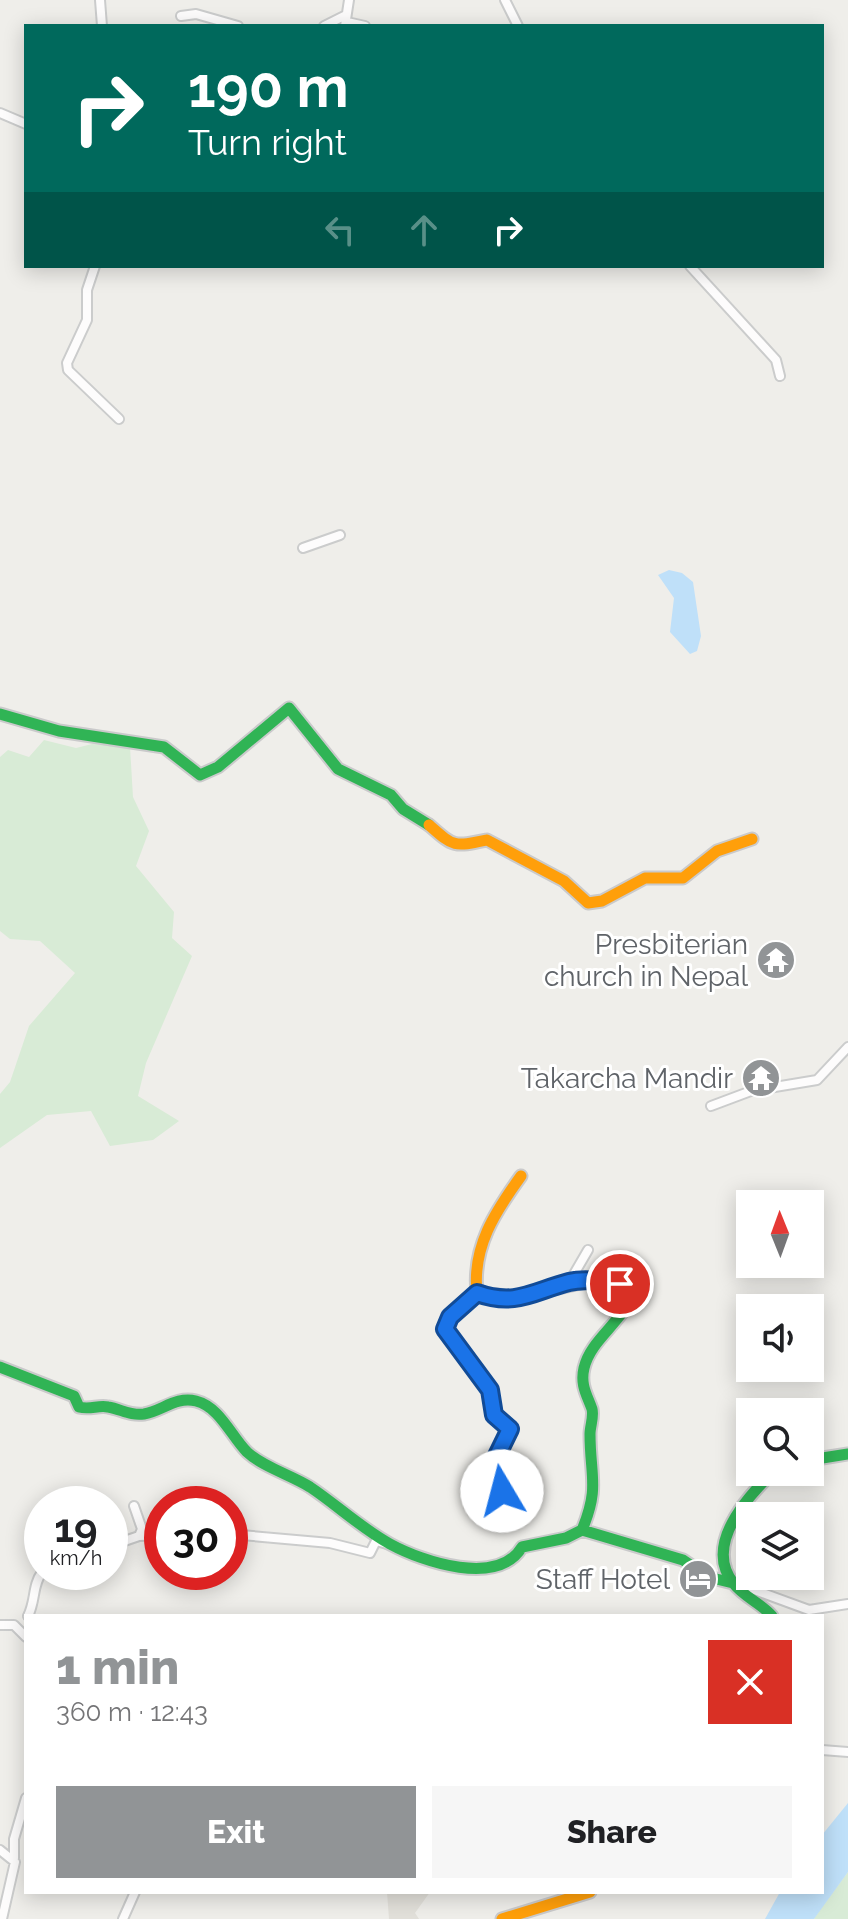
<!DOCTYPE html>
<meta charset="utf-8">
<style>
body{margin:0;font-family:Raleway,sans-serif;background:#f6f6f6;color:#202124;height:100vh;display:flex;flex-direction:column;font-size:30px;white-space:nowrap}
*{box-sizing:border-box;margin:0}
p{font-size:26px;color:#757577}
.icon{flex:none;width:44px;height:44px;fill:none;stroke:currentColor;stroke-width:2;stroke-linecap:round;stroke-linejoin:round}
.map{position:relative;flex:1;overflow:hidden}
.panel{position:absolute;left:24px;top:1614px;width:800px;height:280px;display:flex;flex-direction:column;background:#fff;border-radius:0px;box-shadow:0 4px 20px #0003}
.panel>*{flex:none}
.guide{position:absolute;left:24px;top:24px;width:800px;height:244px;border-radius:0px;box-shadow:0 4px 20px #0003;background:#00695c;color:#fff;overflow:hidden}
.needle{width:52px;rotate:359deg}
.controls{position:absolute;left:736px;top:1190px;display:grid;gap:16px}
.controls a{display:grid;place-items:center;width:88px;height:88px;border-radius:0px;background:#fff;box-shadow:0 4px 20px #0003;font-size:40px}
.speed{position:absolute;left:24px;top:1486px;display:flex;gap:16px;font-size:40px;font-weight:700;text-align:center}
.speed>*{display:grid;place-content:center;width:104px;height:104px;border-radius:50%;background:#fff;box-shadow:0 4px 20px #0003;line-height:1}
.speed small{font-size:20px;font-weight:400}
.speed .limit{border:12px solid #d22;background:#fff;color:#111}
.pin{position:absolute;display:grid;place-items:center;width:68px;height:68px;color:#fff;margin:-34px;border:4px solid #fff;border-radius:50%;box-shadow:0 2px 8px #0007}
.me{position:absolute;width:88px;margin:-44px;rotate:352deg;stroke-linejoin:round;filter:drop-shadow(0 0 6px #0008)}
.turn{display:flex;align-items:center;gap:28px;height:168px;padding:0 32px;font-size:36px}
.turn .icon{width:104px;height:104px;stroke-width:2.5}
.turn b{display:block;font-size:56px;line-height:68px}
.lanes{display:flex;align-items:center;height:76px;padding:0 32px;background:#0003;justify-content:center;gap:40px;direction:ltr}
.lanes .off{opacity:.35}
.round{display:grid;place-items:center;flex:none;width:84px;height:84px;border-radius:0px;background:#f6f6f6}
.headline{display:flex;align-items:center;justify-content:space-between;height:136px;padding:0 32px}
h1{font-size:48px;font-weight:800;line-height:60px;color:#919496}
.primary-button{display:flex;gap:16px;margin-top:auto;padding:16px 32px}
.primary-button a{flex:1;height:92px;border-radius:0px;background:#919496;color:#fff;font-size:32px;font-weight:800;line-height:92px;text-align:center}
.primary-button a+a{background:#f6f6f6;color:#202124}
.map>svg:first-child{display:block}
.education{fill:#e2e0da}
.green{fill:#d8ebd6}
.water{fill:#bfe0f9}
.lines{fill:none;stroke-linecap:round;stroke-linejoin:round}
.street-casing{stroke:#cbcccc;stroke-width:12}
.fast-casing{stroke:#cacacb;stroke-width:15}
.slow-casing{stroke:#cacacb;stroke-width:15}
.street{stroke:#fdfcfc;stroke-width:8}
.fast{stroke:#30b455;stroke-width:11}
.slow{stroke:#ff9f0a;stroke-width:11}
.route-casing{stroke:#114b97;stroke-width:20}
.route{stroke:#1a73e8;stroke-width:14}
.labels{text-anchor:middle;stroke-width:6;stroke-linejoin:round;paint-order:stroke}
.poi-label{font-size:28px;fill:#5f6368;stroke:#fff;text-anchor:end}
</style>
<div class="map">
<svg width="848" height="1919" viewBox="0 0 848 1919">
<rect width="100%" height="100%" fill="#efeeea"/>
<!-- education -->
<path class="education" d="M387,1892H430L415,1913L419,1919H389Z"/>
<!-- green -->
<path class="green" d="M44,740L76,748L92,744L130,747L133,797L149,831L136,866L174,912L172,938L192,956L146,1063L138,1096L179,1121L153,1140L110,1146L91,1111L47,1115L0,1148V1094L10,1082L29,1026L75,973L40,941L10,939L0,931V757L8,750L29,757Z
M848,1872V1919H814L816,1915Z"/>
<!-- water -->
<path class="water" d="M669,570L682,573L693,582L701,636L697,651L690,654L670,632L674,598L658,575Z
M848,1803V1872L814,1919H765L780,1892H822V1835Z"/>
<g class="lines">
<!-- street casing -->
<g class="street-casing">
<path id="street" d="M100,0L102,26
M505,0L518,26
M181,16L196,14L238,26
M347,22L365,26
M324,26L344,16
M345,26L349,0
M0,113L26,124
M95,266L87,290V320L67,363L68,370L119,419
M690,266L776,360L780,376
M303,548L340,535
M711,1106L751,1091L817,1080L848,1047
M570,1281L588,1250
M477,1293L450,1317L445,1329L490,1390L494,1415L510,1429L491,1468L503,1495L501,1509
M230,1534L330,1543L370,1553L376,1541L387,1544
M139,1536L162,1535
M110,1546L139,1536L142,1529L134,1506
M741,1590L746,1587L809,1610L848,1604
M28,1616C36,1600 32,1586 42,1572
M0,1625H14L26,1637
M822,1750L848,1752
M0,1850L15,1862L2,1919
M14,1858V1839L26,1798
M123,1919L135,1892"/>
</g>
<!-- fast casing -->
<g class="fast-casing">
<path id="fast" d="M0,714L59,731L164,747L200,775L218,767L289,708L338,769L391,795L403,809L429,825
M0,1367L74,1396L79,1407C90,1410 98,1405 108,1407C121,1409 130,1416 144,1414C162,1411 176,1396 196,1401C220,1407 231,1436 247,1452C263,1467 291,1475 310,1487C337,1505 361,1528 390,1544C423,1562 498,1587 522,1547L566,1538L582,1530L683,1560L708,1577L733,1583
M810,1460L848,1454
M582,1530C600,1487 590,1476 590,1434C590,1426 594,1417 592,1409C587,1395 580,1385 584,1368C591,1338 625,1321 633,1291L614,1282L594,1280
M772,1616C761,1603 744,1597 734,1584C703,1546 746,1498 773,1472"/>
</g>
<!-- slow casing -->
<g class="slow-casing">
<path id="slow" d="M429,825C454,847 453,847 487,840L564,881L588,903L602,901L645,878H683L717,851L752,839
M521,1176C495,1212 472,1247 477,1293L518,1297L594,1280
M502,1919L590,1892"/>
</g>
<!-- street -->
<use href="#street" class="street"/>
<!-- fast -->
<use href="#fast" class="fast"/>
<!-- slow -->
<use href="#slow" class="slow"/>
</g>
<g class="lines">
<!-- route casing -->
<g class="route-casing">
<path id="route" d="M502,1491L491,1468L510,1429L494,1415L490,1390L445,1329L450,1317L477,1293C516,1307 534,1291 569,1282C584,1278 604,1281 620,1284"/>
</g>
<!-- route -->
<use href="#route" class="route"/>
</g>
<!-- icons -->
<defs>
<g id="temple-disc" transform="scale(2)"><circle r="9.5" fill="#919496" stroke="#fff"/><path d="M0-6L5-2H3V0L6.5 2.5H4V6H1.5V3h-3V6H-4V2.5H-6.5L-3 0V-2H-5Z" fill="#fff"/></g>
<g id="hotel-disc" transform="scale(2)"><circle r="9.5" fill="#919496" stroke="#fff"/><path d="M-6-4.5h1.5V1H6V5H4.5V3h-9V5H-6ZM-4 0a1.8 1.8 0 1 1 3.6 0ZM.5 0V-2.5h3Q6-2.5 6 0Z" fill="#fff"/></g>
</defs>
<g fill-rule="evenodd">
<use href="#temple-disc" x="776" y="960"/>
<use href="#temple-disc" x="761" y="1078"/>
<use href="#hotel-disc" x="698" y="1579"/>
</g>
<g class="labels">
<!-- poi labels -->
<g class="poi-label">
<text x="748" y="954">Presbiterian<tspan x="748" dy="32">church in Nepal</tspan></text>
<text x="733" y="1088">Takarcha Mandir</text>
<text x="670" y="1589">Staff Hotel</text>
</g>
</g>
</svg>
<div class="controls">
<a><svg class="needle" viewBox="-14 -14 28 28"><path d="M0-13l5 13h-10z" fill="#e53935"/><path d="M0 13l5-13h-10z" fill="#757577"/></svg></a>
<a><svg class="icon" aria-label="sound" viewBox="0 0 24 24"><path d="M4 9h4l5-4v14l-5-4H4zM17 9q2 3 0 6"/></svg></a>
<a><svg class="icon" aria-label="search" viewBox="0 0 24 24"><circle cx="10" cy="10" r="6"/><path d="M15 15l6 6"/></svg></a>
<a><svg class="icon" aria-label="layers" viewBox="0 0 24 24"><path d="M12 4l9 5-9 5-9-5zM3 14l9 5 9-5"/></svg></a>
</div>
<div class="speed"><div>19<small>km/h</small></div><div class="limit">30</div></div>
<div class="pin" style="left:620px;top:1284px;background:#d93025"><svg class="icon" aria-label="arrive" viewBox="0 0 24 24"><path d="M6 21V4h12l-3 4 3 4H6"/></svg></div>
<svg class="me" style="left:502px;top:1491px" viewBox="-20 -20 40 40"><circle r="19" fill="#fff"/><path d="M0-13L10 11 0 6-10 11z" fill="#1a73e8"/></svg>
<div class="guide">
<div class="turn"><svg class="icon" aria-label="right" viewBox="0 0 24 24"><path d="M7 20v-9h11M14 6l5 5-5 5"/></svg><div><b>190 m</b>Turn right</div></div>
<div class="lanes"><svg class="icon off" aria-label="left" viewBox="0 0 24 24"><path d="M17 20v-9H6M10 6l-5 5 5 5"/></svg><svg class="icon off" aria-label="ahead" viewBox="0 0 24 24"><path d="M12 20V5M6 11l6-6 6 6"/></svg><svg class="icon" aria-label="right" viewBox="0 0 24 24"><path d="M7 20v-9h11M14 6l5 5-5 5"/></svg></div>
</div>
<section class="panel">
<div class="headline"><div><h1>1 min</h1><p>360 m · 12:43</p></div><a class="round" style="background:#d93025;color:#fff"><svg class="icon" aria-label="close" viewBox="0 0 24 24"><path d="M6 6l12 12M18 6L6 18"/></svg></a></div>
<div class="primary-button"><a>Exit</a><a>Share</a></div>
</section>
</div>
